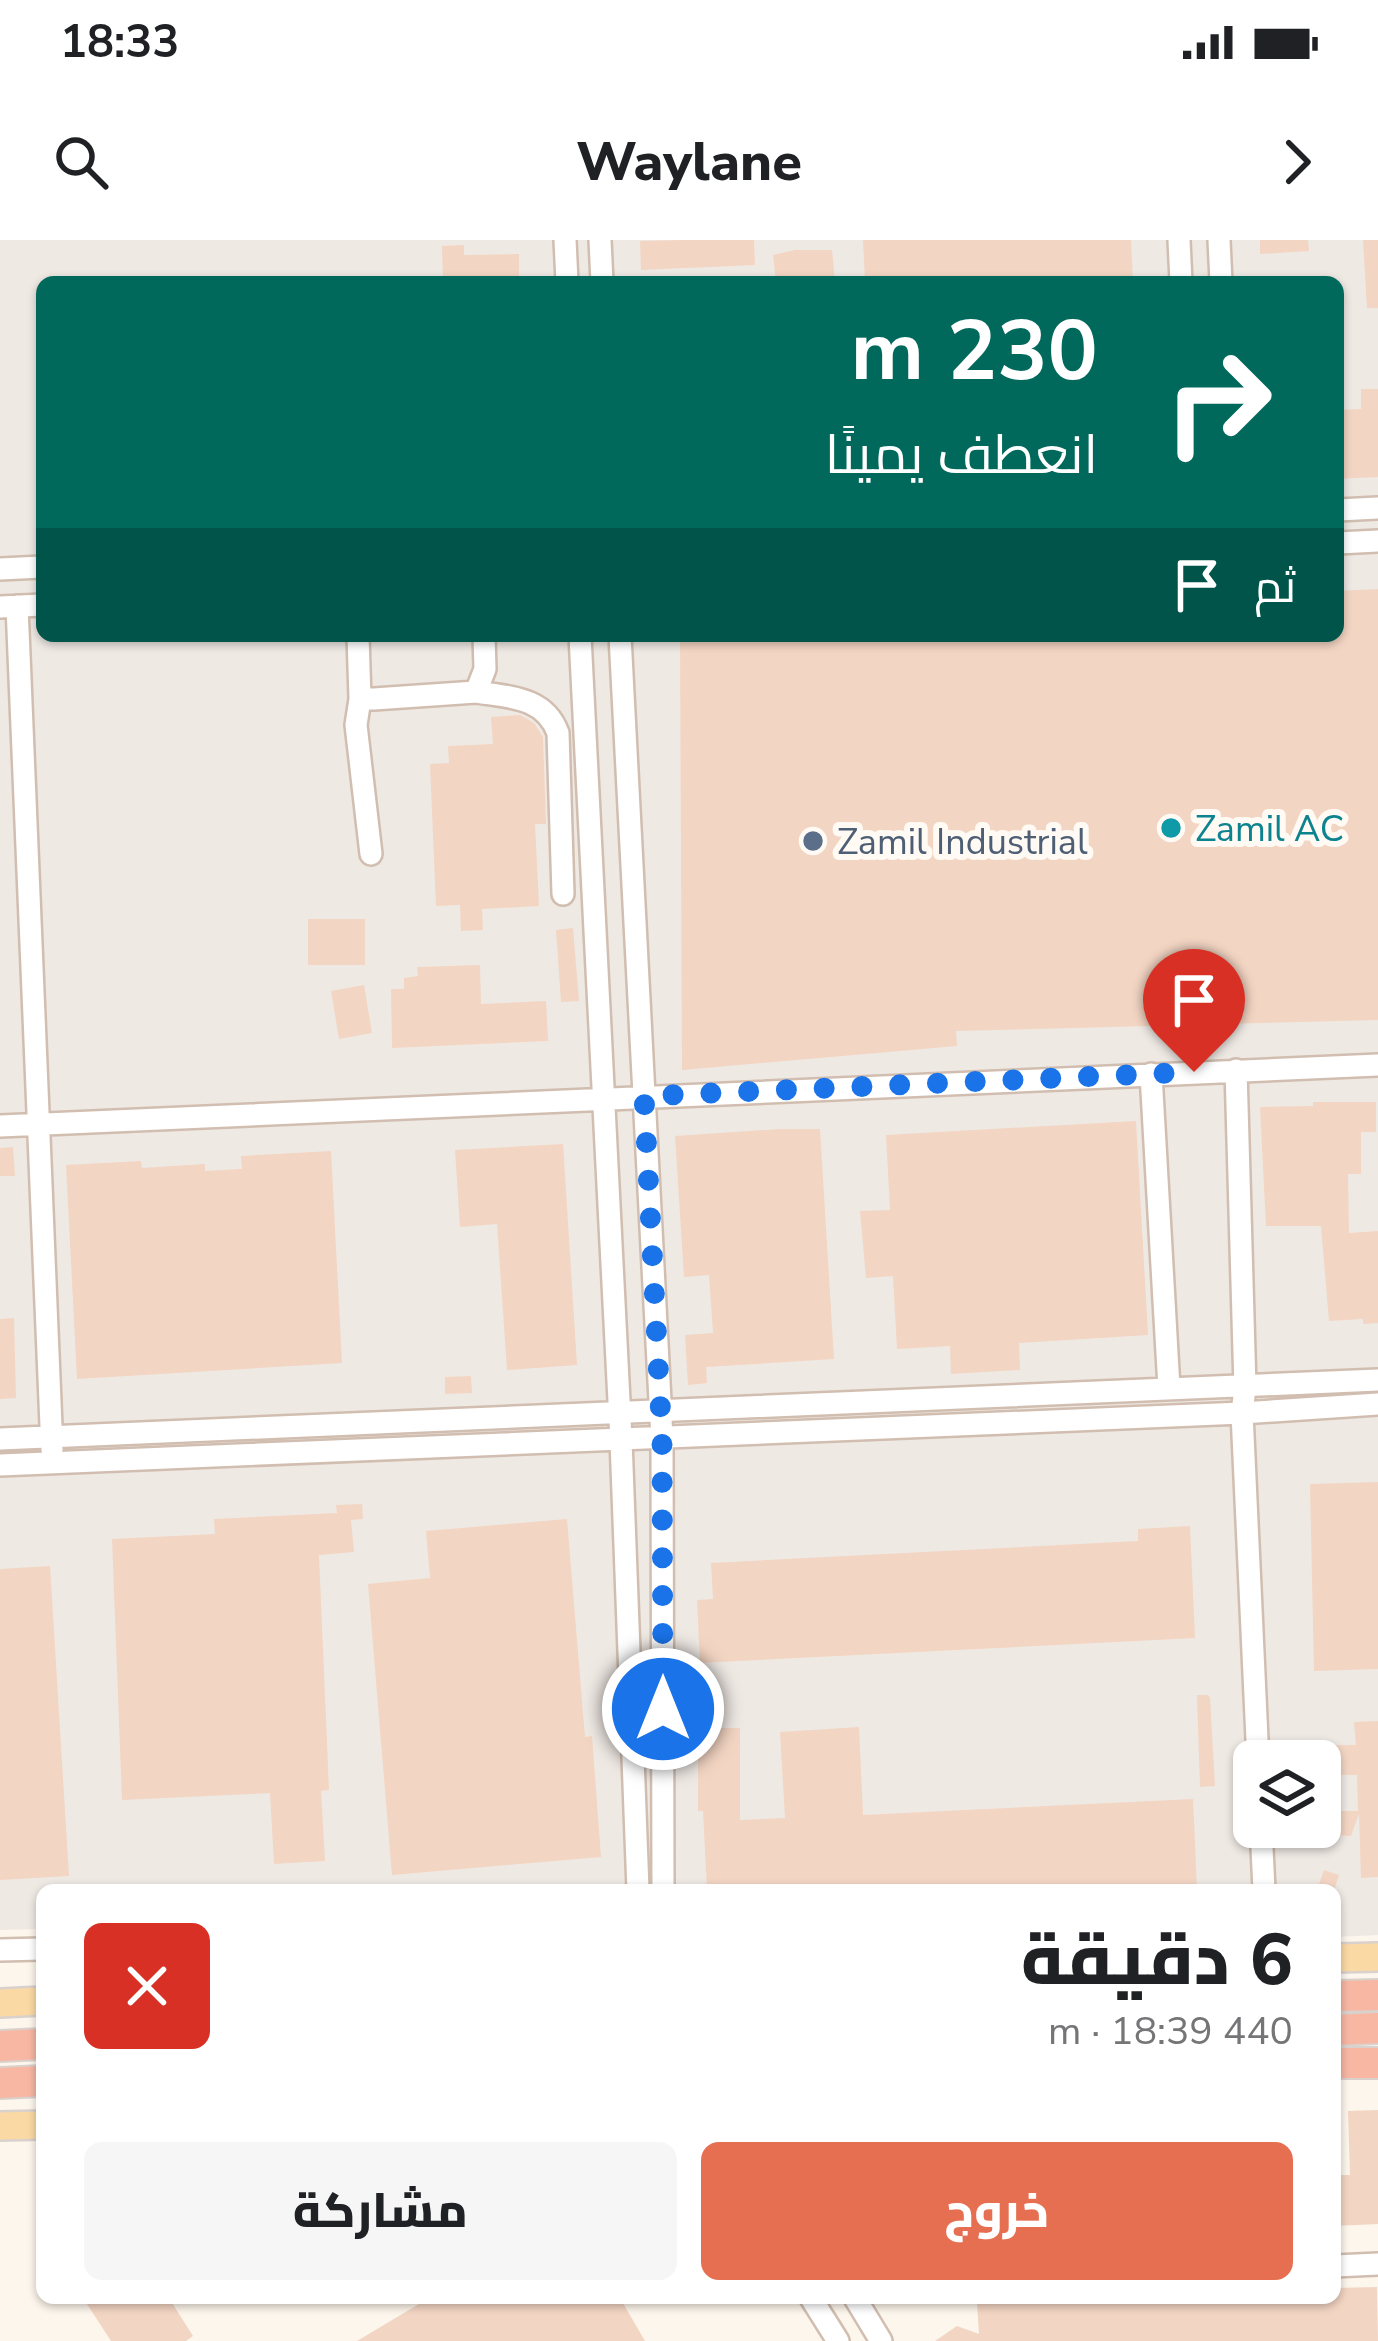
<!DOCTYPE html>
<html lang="ar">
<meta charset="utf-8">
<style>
body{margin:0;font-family:"Nunito Sans",Cairo,sans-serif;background:#f6f6f6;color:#202124;direction:rtl;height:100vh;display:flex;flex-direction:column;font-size:45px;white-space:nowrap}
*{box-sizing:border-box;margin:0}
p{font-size:39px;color:#757577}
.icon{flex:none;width:66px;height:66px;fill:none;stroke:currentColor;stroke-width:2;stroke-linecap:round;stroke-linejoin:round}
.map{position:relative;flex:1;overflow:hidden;direction:ltr}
.side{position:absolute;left:36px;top:1644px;width:1305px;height:420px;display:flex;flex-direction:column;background:#fff;border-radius:18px;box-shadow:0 3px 9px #0004;direction:rtl}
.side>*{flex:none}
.banner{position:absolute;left:36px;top:36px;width:1308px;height:366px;border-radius:18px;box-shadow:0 3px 9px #0004;direction:rtl;background:#00695c;color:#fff;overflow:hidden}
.fabs{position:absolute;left:1233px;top:1500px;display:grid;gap:24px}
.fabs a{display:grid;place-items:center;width:108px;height:108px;border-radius:18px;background:#fff;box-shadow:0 3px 9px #0004;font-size:60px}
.pin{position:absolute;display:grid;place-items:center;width:102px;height:102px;color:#fff;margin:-123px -51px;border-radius:50% 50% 50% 0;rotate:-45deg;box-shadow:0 0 12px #0007}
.pin .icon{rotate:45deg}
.me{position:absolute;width:132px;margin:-66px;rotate:0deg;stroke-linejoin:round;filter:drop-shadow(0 0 9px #0008)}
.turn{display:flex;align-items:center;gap:42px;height:252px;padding:0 48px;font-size:54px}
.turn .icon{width:156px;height:156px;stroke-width:2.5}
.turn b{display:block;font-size:84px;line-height:102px}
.then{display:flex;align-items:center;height:114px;padding:0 48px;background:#0003;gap:24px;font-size:45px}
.round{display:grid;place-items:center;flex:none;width:126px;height:126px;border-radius:18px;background:#f6f6f6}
.summary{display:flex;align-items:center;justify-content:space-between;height:204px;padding:0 48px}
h1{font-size:72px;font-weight:800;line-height:90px}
.button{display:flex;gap:24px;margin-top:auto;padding:24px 48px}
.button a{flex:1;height:138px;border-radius:18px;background:#e76f51;color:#fff;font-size:48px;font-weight:800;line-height:138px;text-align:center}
.button a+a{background:#f6f6f6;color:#202124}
.status{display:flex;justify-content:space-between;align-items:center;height:84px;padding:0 60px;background:#fff;direction:ltr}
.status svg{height:33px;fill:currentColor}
header{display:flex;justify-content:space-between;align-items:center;height:156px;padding:0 48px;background:#fff;font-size:54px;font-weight:800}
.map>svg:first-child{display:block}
.industrial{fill:#efe9e4;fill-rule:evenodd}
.building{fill:#f3d5c3}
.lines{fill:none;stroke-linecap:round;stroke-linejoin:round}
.minor-casing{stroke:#d1beb0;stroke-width:26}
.major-casing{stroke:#dad1cd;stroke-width:32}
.highway-casing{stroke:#dad1cd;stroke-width:34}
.minor{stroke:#fff;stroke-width:21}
.major{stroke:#fbd9a5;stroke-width:27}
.highway{stroke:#f7b7a3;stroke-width:30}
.route{stroke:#1a73e8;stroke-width:21;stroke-dasharray:0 37.8}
.culture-dot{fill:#0f9aa8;stroke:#fffaf3;stroke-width:4.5}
.service-dot{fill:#5c6f8a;stroke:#fffaf3;stroke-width:4.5}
.labels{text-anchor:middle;stroke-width:12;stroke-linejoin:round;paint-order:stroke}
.culture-label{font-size:36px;fill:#0d838f;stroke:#fffaf3;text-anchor:start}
.service-label{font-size:36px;fill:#4e5e75;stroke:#fffaf3;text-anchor:start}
</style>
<div class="status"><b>18:33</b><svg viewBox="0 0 49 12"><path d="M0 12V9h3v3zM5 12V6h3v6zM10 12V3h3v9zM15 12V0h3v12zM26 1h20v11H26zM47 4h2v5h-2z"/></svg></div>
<header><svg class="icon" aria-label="forward" viewBox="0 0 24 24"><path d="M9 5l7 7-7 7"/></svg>Waylane<svg class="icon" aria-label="search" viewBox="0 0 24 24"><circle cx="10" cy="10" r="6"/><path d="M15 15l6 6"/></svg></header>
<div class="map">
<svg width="1378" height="2101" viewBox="0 0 1378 2101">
<rect width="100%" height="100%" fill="#fdf6ec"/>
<!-- industrial -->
<path class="industrial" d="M0,0H1378V1695L1335,1697V1650H42V1689L0,1690ZM42,42H1338V396H42ZM1254,1521H1320V1587H1254Z"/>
<!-- building -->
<path class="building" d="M683,0H754L755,25L641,30L640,1Z
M863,0H1131L1133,42H865Z
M1260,0H1308L1309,11L1260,14Z
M1363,0H1378V68H1367Z
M464,5V15L519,14V42H443L442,6Z
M795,10H832L835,42H776L773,15Z
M1361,149H1378V237L1338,239V170L1361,169Z
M1378,349V780L956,791L957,806L682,830L680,396H1338V351Z
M520,475L534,483L543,497L546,584H535L539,666L482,669L483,690L461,691L460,665L436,666L430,524L449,523L448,506L493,504L491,477Z
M308,679H365V725H308Z
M573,688L579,761L561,762L556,690Z
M480,725L481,764L546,761L548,801L392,808L391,749H404V738L418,736L417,727Z
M364,745L372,793L339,799L331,751Z
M1313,862H1376V892H1361V934H1348L1349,993L1378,991V1083L1363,1084V1079L1329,1081L1321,986H1266L1260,867L1313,866Z
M1136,881L1148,1095L1019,1103L1020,1130L951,1134L950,1106L897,1109L893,1036L866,1038L860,971L890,970L886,895Z
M780,889H820L834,1119L706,1127L707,1143L688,1145L685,1095L713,1093L709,1035L684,1037L675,896Z
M563,904L577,1125L507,1130L497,984L460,987L455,910Z
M13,907L15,936H0V908Z
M331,911L342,1123L77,1139L66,925L141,921L142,928L205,924V931L242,929L241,916Z
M14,1078L16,1158L0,1159V1079Z
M471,1136L472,1153L445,1154V1137Z
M1378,1242V1429L1314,1431L1310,1244Z
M362,1264L363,1279L351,1280L354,1312L319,1315L329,1550L321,1551L325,1621L274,1624L270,1553L122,1560L112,1299L215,1294L214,1279L337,1273L336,1265Z
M567,1279L585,1497L592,1496L601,1617L392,1635L368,1344L430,1338L426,1291Z
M1190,1286L1195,1398L700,1423L697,1360L713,1359L711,1323L1138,1301V1289Z
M50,1326L69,1636L0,1640V1329Z
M1197,1455H1208L1210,1458L1215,1546L1200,1547Z
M1378,1481V1637L1361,1638L1359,1574L1351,1596L1336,1595L1337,1571H1358L1357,1535H1320L1317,1505H1356L1354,1482Z
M859,1487L863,1575L1193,1559L1197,1650H707L703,1571H698V1488H740V1580L785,1578L780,1492Z
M1324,1630L1339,1635L1334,1650H1317Z
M1378,1870V1984L1335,1986V1935H1350L1348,1871Z
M1377,2047L1378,2101H935L957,2086L979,2094L977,2063L1106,2058H1335V2048Z
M83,2058H169L193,2096L186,2101H111Z
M429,2058H620L645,2101H357Z"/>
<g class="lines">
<!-- minor casing -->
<g class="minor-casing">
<path id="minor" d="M565,0L567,42
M600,0L602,42
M1179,0L1181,42
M1219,0L1221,42
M1338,270L1378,268
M1338,303L1378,301
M0,329L42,327
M17,366L52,1210
M0,367L42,365
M358,396L360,459H374L476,452L485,429L484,396
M580,396L621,1200L638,1650
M620,396L662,1199L663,1650
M476,452C510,457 545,457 558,493L563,654
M360,459L356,485L371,614
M1236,830L1245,1148L1242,1173L1258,1521
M1151,834L1169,1148
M0,886L1378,825
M0,1199L1378,1140
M0,1225L1242,1173L1378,1164
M1261,1587L1264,1650
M0,1710L42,1709
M1335,2026L1378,2024
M811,2058L838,2101
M855,2058L881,2101"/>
</g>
<!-- major casing -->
<g class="major-casing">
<path id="major" d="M1335,1718L1378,1717
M0,1763L42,1761
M0,1886L42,1885"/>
</g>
<!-- highway casing -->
<g class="highway-casing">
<path id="highway" d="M1335,1756L1378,1755
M1335,1790L1378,1788
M0,1806L42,1804
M1335,1823H1378
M0,1843L42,1841"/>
</g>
<!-- minor -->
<use href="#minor" class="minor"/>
<!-- major -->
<use href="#major" class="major"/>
<!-- highway -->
<use href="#highway" class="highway"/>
</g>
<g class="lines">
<!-- route -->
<path class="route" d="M663,1469L662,1199L644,856L1194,832"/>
</g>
<!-- markers -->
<circle class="culture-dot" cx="1171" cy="588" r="12"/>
<circle class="service-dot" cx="813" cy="601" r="12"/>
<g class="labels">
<!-- culture labels -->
<g class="culture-label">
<text x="1195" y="601">Zamil AC</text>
</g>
<!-- service labels -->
<g class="service-label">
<text x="837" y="614">Zamil Industrial</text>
</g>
</g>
</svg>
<div class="fabs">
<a><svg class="icon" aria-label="layers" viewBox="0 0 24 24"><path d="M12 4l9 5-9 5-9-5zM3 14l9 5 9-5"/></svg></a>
</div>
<div class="pin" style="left:1194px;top:832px;background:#d93025"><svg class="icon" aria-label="arrive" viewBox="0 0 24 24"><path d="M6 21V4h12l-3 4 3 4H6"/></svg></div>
<svg class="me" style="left:663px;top:1469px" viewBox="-20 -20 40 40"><circle r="17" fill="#1a73e8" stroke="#fff" stroke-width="3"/><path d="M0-11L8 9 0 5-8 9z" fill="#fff"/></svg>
<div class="banner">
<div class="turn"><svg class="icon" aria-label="right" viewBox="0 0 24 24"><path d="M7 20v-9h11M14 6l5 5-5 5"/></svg><div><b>230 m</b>انعطف يمينًا</div></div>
<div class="then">ثم<svg class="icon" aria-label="arrive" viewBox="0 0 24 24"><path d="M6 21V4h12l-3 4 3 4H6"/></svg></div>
</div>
<section class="side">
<div class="summary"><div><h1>6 دقيقة</h1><p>440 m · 18:39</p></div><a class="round" style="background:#d93025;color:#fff"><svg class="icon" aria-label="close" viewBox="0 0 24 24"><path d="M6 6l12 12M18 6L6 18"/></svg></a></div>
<div class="button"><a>خروج</a><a>مشاركة</a></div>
</section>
</div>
